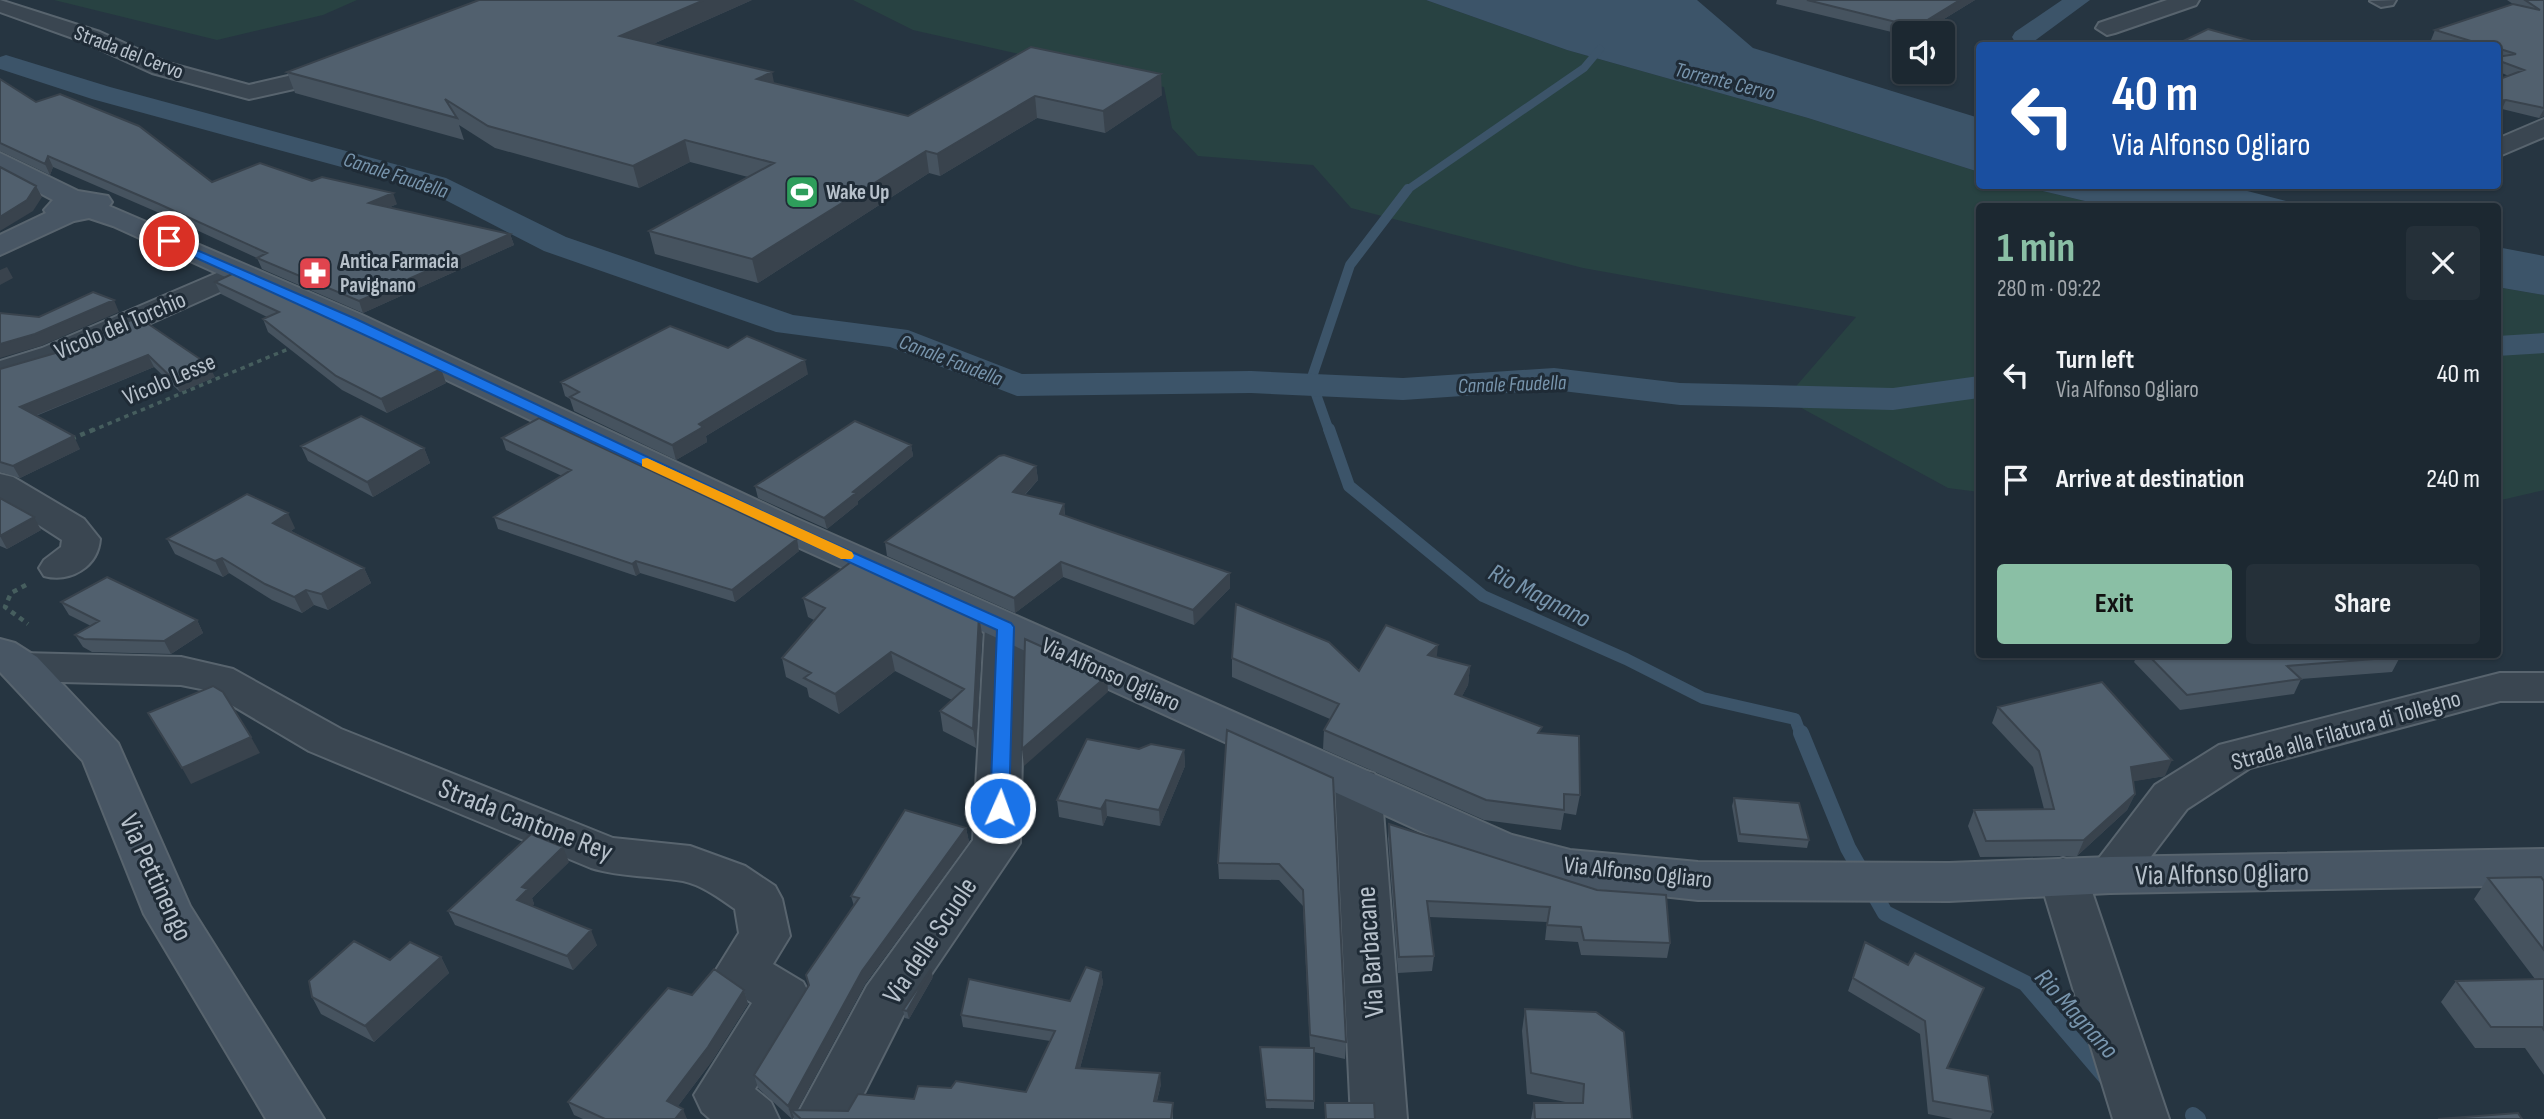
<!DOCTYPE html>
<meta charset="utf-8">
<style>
body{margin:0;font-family:"Sofia Sans Condensed",sans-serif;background:#253039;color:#f1f3f6;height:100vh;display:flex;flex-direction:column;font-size:26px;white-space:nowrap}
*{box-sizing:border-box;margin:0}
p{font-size:23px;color:#a0a6ab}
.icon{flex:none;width:38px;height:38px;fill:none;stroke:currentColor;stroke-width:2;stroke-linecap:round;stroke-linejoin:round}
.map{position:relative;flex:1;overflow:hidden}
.side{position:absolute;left:1976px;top:203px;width:525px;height:455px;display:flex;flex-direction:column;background:#1c2831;border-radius:7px;box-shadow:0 2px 5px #0004,0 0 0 2px #3a444d}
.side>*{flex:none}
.banner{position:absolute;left:1976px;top:42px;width:525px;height:147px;border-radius:7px;box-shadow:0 2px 5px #0004,0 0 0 2px #3a444d;background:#1a4fa0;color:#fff;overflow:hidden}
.buttons{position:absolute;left:1892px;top:21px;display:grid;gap:14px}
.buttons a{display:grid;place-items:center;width:63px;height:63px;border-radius:7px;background:#1c2831;box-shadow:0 2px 5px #0004,0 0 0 2px #3a444d;font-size:35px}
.pin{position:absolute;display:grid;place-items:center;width:60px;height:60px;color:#fff;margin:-30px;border:4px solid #fff;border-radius:50%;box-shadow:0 2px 7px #0007}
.me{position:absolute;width:77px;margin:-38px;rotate:2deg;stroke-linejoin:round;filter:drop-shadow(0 0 5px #0008)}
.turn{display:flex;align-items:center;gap:24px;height:147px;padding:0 21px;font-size:32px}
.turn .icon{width:91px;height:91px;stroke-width:2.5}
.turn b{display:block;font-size:49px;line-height:60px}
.round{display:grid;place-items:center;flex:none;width:74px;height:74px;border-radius:7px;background:#253039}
.head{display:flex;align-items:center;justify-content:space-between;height:119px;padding:0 21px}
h1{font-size:42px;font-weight:700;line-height:52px;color:#8abfa5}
.cta{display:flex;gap:14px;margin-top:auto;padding:14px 21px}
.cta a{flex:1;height:80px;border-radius:7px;background:#8abfa5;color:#111;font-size:28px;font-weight:700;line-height:80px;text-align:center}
.cta a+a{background:#253039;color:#f1f3f6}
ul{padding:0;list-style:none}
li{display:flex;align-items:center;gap:21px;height:105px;padding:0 21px}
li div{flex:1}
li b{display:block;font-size:26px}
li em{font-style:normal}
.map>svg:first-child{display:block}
.green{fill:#284242}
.water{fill:#3c5469}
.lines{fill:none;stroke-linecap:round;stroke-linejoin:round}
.stream-far3{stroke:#3c5469;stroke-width:8}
.stream-far2{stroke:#3c5469;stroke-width:10}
.stream-far1{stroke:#3c5469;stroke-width:12}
.stream{stroke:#3c5469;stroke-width:16}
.canal{fill:#3c5469;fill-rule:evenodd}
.minor-casing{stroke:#58646e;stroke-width:4}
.secondary-casing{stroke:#58646e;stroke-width:4}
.path-far1{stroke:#465e5e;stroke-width:3.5;stroke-dasharray:4.5 4.5;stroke-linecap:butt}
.path{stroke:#465e5e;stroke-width:4.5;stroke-dasharray:5 5;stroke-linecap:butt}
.minor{fill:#3a4651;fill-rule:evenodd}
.secondary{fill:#485664;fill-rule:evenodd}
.wall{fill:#46535f}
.shaded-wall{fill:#39434d}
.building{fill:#51606e;stroke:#39434d;stroke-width:2}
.route{fill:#1a73e8;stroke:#114b97;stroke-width:2}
.slow{fill:#f59e0b}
.labels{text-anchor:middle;stroke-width:6;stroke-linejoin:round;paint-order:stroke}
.far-street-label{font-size:21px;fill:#b7c1cb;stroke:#1f2b36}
.far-water-label{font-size:21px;font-style:italic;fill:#7895ad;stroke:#1f2b36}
.far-poi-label{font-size:21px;font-weight:bold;fill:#b7c1cb;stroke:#1f2b36;text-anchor:start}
.street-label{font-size:24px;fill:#b7c1cb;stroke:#1f2b36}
.water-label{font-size:26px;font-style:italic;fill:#7895ad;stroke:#1f2b36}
.near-street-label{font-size:28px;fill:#b7c1cb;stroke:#1f2b36}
</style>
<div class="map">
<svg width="2544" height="1119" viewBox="0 0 2544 1119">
<rect width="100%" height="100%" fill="#263541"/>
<!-- green -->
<path class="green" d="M54,0H357L323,15L217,40Z
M853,0H1426L1567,50L1808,118L1979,172V186H2022L2106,206H1979V492L1948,488L1785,399L1856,317L1583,268L1351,208L1313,165L1198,156L1172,128L1164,87L913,30Z
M2497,287L2544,295V490L2497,501Z"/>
<!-- water -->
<path class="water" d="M1426,0H1697L1753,48L1979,118V172L1808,118L1567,50Z
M2022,186H2228L2305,206H2106Z
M2497,247L2544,256V295L2497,287Z"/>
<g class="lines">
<!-- stream-far3 -->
<path class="stream-far3" d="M1407,190L1584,68L1600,49"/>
<!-- stream-far2 -->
<path class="stream-far2" d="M1329,431L1311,380L1350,265L1408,189"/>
<!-- stream-far1 -->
<path class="stream-far1" d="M1329,429L1349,486L1483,596L1626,659L1703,698L1795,719L1801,735"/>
<!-- stream -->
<path class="stream" d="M1801,733L1848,848L1885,913L2025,983L2108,1080
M2193,1115L2198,1119"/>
<!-- canal -->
<path class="canal" d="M2062,0H2090L2033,42H2015L2012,37L2015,32Z
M6,55L110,87L446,178L566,237L793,315L908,330L1022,374L1251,371L1403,378L1554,368L1680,383L1893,388L1979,376V398L1893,410L1680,405L1554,390L1403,400L1251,393L1017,396L890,347L776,332L544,251L426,190L92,99L0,69V57Z
M2544,333V353L2497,356V336Z"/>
<!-- minor casing -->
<g class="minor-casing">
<path id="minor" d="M0,0L100,32L168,63L249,85L288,76L339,58L347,60L351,65L347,70L303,87L249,99L152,73L84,42L0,12Z
M2167,0H2199L2196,5L2115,33L2107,35L2096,28L2099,23Z
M2396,0L2393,5L2381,7L2370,1Z
M2544,119V137L2497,157V139Z
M238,264L249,267L253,273L249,279L64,362L0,381V361L42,348Z
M0,474L13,477L84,519L100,539C98,567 70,583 44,576L39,568L44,560L61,547L62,540L0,500Z
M1005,614L1019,618L1025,627L1020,843L903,1016L851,1119H795L867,986L973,840L985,627L991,618Z
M22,653L181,657L233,669L341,729L613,838L690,846L745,866L775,886L782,899L790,936L773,964L803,982L811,997L755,1089L771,1102L779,1119H710L702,1112L694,1095L752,1003L723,985L716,970L739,933L735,909C719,898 702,885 683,881C652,876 621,877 591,868L309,751L206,690L181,685L22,681L7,677L1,667L7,657Z
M2500,673H2544V701H2500L2250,768L2187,809L2127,888L2110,893L2093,888L2087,877L2169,1119H2113L2039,877L2046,864L2063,858L2080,864L2086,875L2155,785L2219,745Z
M1358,769L1374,773L1381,785L1407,1119H1351L1335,785L1342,773Z"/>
</g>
<!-- secondary casing -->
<g class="secondary-casing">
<path id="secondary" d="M0,153L78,191L108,196L112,202L109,206L362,315L795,518L1512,835L1570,850L1698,862L1949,863L2110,857L2544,849V885L2110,893L1949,901L1698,900L1570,886L1501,868L769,534L340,329L113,226L89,218L74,221L0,255V235L46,213L44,210L53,200L0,172Z
M0,639L15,643L37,657L118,743L190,906L324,1119H266L144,914L83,761L0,672Z"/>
</g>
<!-- path-far1 -->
<path class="path-far1" d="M91,431L293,347"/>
<!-- path -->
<path class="path" d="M71,439L95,429
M26,585L11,593L5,607L28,624"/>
<!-- minor -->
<use href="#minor" class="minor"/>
<!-- secondary -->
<use href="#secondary" class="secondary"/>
</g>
<!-- wall -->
<path class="wall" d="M752,0L653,44L774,84L908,116L1031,47L1162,95L1105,133L1037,118L940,176L929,173L758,283L655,254L649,231L748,177L690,162L639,188L495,148L459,125L464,140L295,93L287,72Z
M1777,0H1975L1921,33H1904V35L1776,4Z
M2507,0H2544V116L2539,118L2502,109L2497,110V80L2509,76L2497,71V46H2451L2431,40L2435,30L2513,4Z
M0,79L36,102L212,182L312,181L397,204L388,208L510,234L514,245L363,313L262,269L257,258L164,215L53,167L50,175L0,151Z
M215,282L441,369L446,383L387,413L342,390L268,332L263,319L267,317L221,294Z
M138,317L215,377L180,392L154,367L36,416L80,449L20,478L0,472V369L59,352Z
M728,348L808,374L706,436L707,442L676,460L574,411L570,399L565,396L561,382Z
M502,438L799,551L735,602L640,573L636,576L498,529L494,517L562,476L506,450Z
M911,445L913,456L858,501V504L827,529L758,498L755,486Z
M301,446L424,448L430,463L373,497L308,461Z
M1036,466L1038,480L1025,495L1064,504L1065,516L1230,573V588L1194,625L1063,577L1015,613L887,556L885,542Z
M0,498L41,530L7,549L0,546Z
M295,528L291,531L364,568L371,583L328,610L314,605L302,613L272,600L229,573L223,577L175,554L167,539Z
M803,598L982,634L976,748L943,731L940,711L952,700L895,671L839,714L809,697L807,688L786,677L782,658L814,620L808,617Z
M61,602L197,620L203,633L171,654L92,652L83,647L75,635L91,626L69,615Z
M2138,654H2399L2398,656L2400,657L2392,672L2301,679L2294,694L2180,710L2134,662Z
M1437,657L1470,666L1468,685L1462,696L1541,734L1580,795L1576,815L1564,813L1561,830L1484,820L1323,749L1324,730L1330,719L1232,677V658L1359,671Z
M1998,707L2165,776L2133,781L2135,794L2127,810L2077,856L1980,857L1968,826L1974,810L2044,809L2033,767L1992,723Z
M1139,749L1184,750L1185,766L1160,826L1107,816L1103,826L1059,817L1057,800Z
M1333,778L1346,1042L1345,1059L1314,1052V1109L1266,1108L1260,1047L1310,1048L1303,906L1279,880L1219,879L1218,863Z
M1734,798L1809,840L1807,848L1738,842L1732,806Z
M1389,824L1670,943L1667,958L1581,955L1578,942L1545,940L1547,922L1429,917L1434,956L1432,971L1398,973L1388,839Z
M966,828L969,842L865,984L797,1110L848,1111L914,1099L951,1088L1026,1092L1050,1041L963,1027L961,1015L1070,1001L1101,972L1103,983L1080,1068L1161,1084L1157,1101L1173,1103V1119H794V1117L792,1119L758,1088L754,1075L809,986L806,975L854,906L851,896Z
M569,862L532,898L534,904L532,906L597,945L573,970L455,925L448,911Z
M2488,878L2544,881V1075L2525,1048H2475L2441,1002L2456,981L2535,979L2474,899Z
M1865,942L1908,965L1947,1068L1993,1112L1990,1119H1953L1928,1114L1920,1034L1848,991Z
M441,957L449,973L374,1042L321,1014L312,997L390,960Z
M933,977L909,1019L905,1018L903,1010Z
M744,990L748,1004L712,1061L678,1106L687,1119H583L574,1115L568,1102L692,995Z
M1525,1009L1632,1119H1531L1534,1103H1570L1527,1094L1522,1031Z"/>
<!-- shaded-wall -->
<path class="shaded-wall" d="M704,0H752L626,56L620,36Z
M1960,0H1975L1921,33H1915L1916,27Z
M772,72L776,93L757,79Z
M1161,74L1162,95L1105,133L1103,111Z
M1035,96L1037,118L940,176L937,154Z
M2506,100L2502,109L2497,110V101Z
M2544,109V116L2539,118Z
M685,140L690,162L639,188L633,166Z
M926,151L929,173L758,283L752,259Z
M48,156L53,167L50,175L45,164Z
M36,186L42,197L33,211L0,231V217Z
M393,193L397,204L373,214L369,203Z
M510,234L514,245L363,313L359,301Z
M7,267L13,278L0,285V270Z
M114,300L119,312L41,346L0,358V344Z
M148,355L154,367L27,419L20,407Z
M805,360L808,374L706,436L707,442L676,460L672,445L699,424Z
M209,365L215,377L180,392L174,380Z
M441,369L446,383L387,413L381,399Z
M74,436L80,449L20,478L13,466Z
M911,445L913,456L858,501V504L827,529L824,518L853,492Z
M424,448L430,463L373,497L367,482Z
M1036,466L1038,480L1014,506L1013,492Z
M1064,504L1065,518L1060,514Z
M288,513L295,528L281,538L273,523Z
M34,517L41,530L7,549L0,536Z
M797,539L799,551L735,602L732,590Z
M222,558L229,573L223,577L215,561Z
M636,561L640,573L636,576L632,564Z
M1061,562L1063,577L1015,613L1014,598Z
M364,568L371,583L328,610L321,594Z
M1230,573V588L1194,625L1193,610Z
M306,590L314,605L302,613L294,597Z
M979,615L982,634L976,748L973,729Z
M197,620L203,633L171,654L164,641Z
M1438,645L1436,664L1428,655Z
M891,652L895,671L839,714L835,694Z
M1470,666L1468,685L1453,713L1455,694Z
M1107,676L1108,692L1024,766L1022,749Z
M251,737L260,753L191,784L182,768Z
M1184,750L1185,766L1160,826L1159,810Z
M2172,760L2165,776L2124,783L2131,767Z
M2135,794L2127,810L2077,856L2084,840Z
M1106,800L1107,816L1103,826L1101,809Z
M966,828L969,842L865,984L795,1114L791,1110L794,1117L792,1119L788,1106L862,971Z
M563,847L569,862L532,898L534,904L523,914L517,900L522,887Z
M591,930L597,945L573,970L567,956Z
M441,957L449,973L374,1042L365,1026Z
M931,969L933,977L909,1019L907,1011Z
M1101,972L1103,983L1077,1079L1076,1068Z
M744,990L748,1004L712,1061L672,1114L667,1101Z
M1160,1073L1161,1084L1154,1112V1101Z
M683,1109L687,1119H675Z"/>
<!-- building -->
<path class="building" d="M479,0H704L620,36L772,72L757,79L908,116L1031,47L1161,74L1103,111L1035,96L937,154L926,151L752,259L649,231L774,163L685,140L633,166L488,126L445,99L457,118L287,72Z
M1807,0H1960L1916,27Z
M2525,0H2544V108L2506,100L2497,101V80L2524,70L2497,60V57L2516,54L2497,48V46H2487L2435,30L2513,4L2540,10Z
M2208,29L2269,46H2173Z
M0,79L36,102L60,94L139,126L212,182L260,163L312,181L322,177L393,193L369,203L510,234L359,301L257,258L267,253L159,204L48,156L45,164L0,143Z
M0,167L36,186L27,200L0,217Z
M234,273L441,369L381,399L336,376L263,319L279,312L215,282Z
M93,292L114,300L35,334L0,344V313L39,317Z
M138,317L209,365L174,380L148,355L20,407L74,436L13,466L0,462V369L59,352Z
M670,326L728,348L747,336L805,360L699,424L703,427L672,445L570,397L579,392L561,382Z
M361,416L424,448L367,482L301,446Z
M539,418L797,539L732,590L636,561L632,564L494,517L571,470L502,438Z
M855,421L911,445L853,492L856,493L824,518L755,486Z
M1004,455L1036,466L1013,492L1064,504L1060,514L1230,573L1193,610L1061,562L1014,598L885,542L999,456Z
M247,494L288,513L273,523L364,568L321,594L306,590L294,597L265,584L222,558L215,561L167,539Z
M0,498L34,517L0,536Z
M855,559L979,615L973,729L940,711L964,689L891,652L835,694L804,678L811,673L782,658L825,608L803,598Z
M107,577L197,620L164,641L84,639L75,635L99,621L61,602Z
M1236,604L1329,642L1359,671L1386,625L1438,645L1428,655L1470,666L1455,694L1542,727L1538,733L1579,736L1580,795L1564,794V810L1486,800L1324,730L1339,704L1232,658Z
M1025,639L1107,676L1022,749Z
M2147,654H2397L2400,657L2287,666L2301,679L2187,695Z
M2102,682L2172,760L2131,767L2135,794L2084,840L1986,841L1974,810L2054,809L2039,751L1998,707Z
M213,686L223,692L251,737L182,768L148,713Z
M1227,730L1333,778L1346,1042L1310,1035L1303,890L1279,864L1218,863Z
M1087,739L1139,749L1151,744L1184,750L1159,810L1106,800L1101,809L1057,800Z
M1734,798L1799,803L1809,840L1740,834Z
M905,810L966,828L862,971L788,1106L754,1075L809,985L806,975L859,898L851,896Z
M1389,824L1597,890L1666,895L1670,943L1584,940L1581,927L1547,925L1550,907L1427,901L1434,956L1399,957Z
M531,834L563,847L522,887L528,889L517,900L591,930L567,956L448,911Z
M2541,877L2544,881V950L2488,878Z
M354,941L390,960L410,942L441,957L365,1026L312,997L309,981Z
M1865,942L1908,965L1915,953L1984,988L1947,1068L1988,1076L1993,1112L1933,1101L1925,1021L1853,978Z
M1086,967L1101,972L1076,1068L1160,1073L1154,1101L1173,1103L1171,1119H801L791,1110L848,1111L858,1094L914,1099L918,1086L951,1088L956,1081L1026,1092L1055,1031L961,1015L969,979L1070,1001Z
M714,969L744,990L708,1047L667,1101L683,1109L675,1119H605L568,1102L668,988L692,995Z
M931,969L907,1011L903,1010Z
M2544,979V1030L2542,1027H2491L2456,981Z
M1525,1009L1596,1012L1624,1032L1632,1119H1535L1534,1103H1583L1584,1084L1531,1073Z
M1260,1047L1314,1048V1101L1266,1100Z
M1325,1103H1374L1375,1119H1326Z
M2518,1113L2522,1119H2438Z"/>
<!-- route -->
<path class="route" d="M169,238L356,319L787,523L1011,623L1014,627L1009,808L1006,813L1000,815L990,808L997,630C718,504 444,368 165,244L163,241Z"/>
<!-- slow -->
<path class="slow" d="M647,458L852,552L854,556L852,559H841L642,466V459Z"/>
<!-- icons -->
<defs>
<g id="stadium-square" transform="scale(1.75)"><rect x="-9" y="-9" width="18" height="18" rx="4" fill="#2e9e5b" stroke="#1f2b36"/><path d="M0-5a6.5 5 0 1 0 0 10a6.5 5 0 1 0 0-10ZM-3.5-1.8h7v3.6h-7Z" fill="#fff"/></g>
<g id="pharmacy-square" transform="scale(1.75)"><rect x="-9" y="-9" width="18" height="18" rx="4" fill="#e0444e" stroke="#1f2b36"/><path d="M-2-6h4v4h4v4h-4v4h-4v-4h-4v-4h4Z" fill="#fff"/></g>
</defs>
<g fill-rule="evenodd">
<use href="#stadium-square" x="802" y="192"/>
<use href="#pharmacy-square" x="315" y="273"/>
</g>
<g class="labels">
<!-- far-street labels -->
<g class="far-street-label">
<text transform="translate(129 52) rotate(21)" y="7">Strada del Cervo</text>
</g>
<!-- far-water labels -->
<g class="far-water-label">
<text transform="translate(1725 81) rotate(14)" y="7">Torrente Cervo</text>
<text transform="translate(396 175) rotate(18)" y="7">Canale Faudella</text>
<text transform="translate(951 360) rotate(21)" y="7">Canale Faudella</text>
<text transform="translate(1512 384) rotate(-2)" y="7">Canale Faudella</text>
</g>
<!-- far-poi labels -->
<g class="far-poi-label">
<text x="826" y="199">Wake Up</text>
<text x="340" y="268">Antica Farmacia<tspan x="340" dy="24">Pavignano</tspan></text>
</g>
<!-- street labels -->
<g class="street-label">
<text transform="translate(120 325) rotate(-23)" y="8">Vicolo del Torchio</text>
<text transform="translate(169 379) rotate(-23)" y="8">Vicolo Lesse</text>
<text transform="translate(1111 674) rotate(24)" y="8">Via Alfonso Ogliaro</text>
<text transform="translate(2346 730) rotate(-16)" y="8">Strada alla Filatura di Tollegno</text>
<text transform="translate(1638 872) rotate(6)" y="8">Via Alfonso Ogliaro</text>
</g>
<!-- water labels -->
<g class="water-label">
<text transform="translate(1540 595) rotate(27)" y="9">Rio Magnano</text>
<text transform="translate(2077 1013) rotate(48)" y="9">Rio Magnano</text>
</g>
<!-- near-street labels -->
<g class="near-street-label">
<text transform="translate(526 819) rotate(21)" y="10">Strada Cantone Rey</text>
<text transform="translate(2222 873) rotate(-1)" y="10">Via Alfonso Ogliaro</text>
<text transform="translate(157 877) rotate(65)" y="10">Via Pettinengo</text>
<text transform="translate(929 940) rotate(-56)" y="10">Via delle Scuole</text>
<text transform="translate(1369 952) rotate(-94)" y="10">Via Barbacane</text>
</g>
</g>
</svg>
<div class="buttons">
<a><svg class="icon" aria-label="sound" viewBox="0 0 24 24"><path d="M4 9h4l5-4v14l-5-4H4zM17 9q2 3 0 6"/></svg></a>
</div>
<div class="pin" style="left:169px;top:241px;background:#d93025"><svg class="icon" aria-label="arrive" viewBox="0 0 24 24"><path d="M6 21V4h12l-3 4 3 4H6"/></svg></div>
<svg class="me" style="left:1000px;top:808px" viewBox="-20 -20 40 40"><circle r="17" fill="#1a73e8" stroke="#fff" stroke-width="3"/><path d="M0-11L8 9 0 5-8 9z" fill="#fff"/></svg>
<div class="banner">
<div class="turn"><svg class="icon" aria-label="left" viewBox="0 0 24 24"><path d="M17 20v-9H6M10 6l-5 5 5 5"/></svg><div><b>40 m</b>Via Alfonso Ogliaro</div></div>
</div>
<section class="side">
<div class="head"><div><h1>1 min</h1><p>280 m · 09:22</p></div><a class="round"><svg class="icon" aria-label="close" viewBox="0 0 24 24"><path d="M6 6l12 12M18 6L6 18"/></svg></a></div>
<ul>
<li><svg class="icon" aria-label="left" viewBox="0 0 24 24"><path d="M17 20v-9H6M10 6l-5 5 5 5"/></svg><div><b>Turn left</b><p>Via Alfonso Ogliaro</p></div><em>40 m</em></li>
<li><svg class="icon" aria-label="arrive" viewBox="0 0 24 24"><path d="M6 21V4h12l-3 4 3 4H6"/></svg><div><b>Arrive at destination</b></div><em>240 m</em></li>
</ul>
<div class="cta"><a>Exit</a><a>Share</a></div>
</section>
</div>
